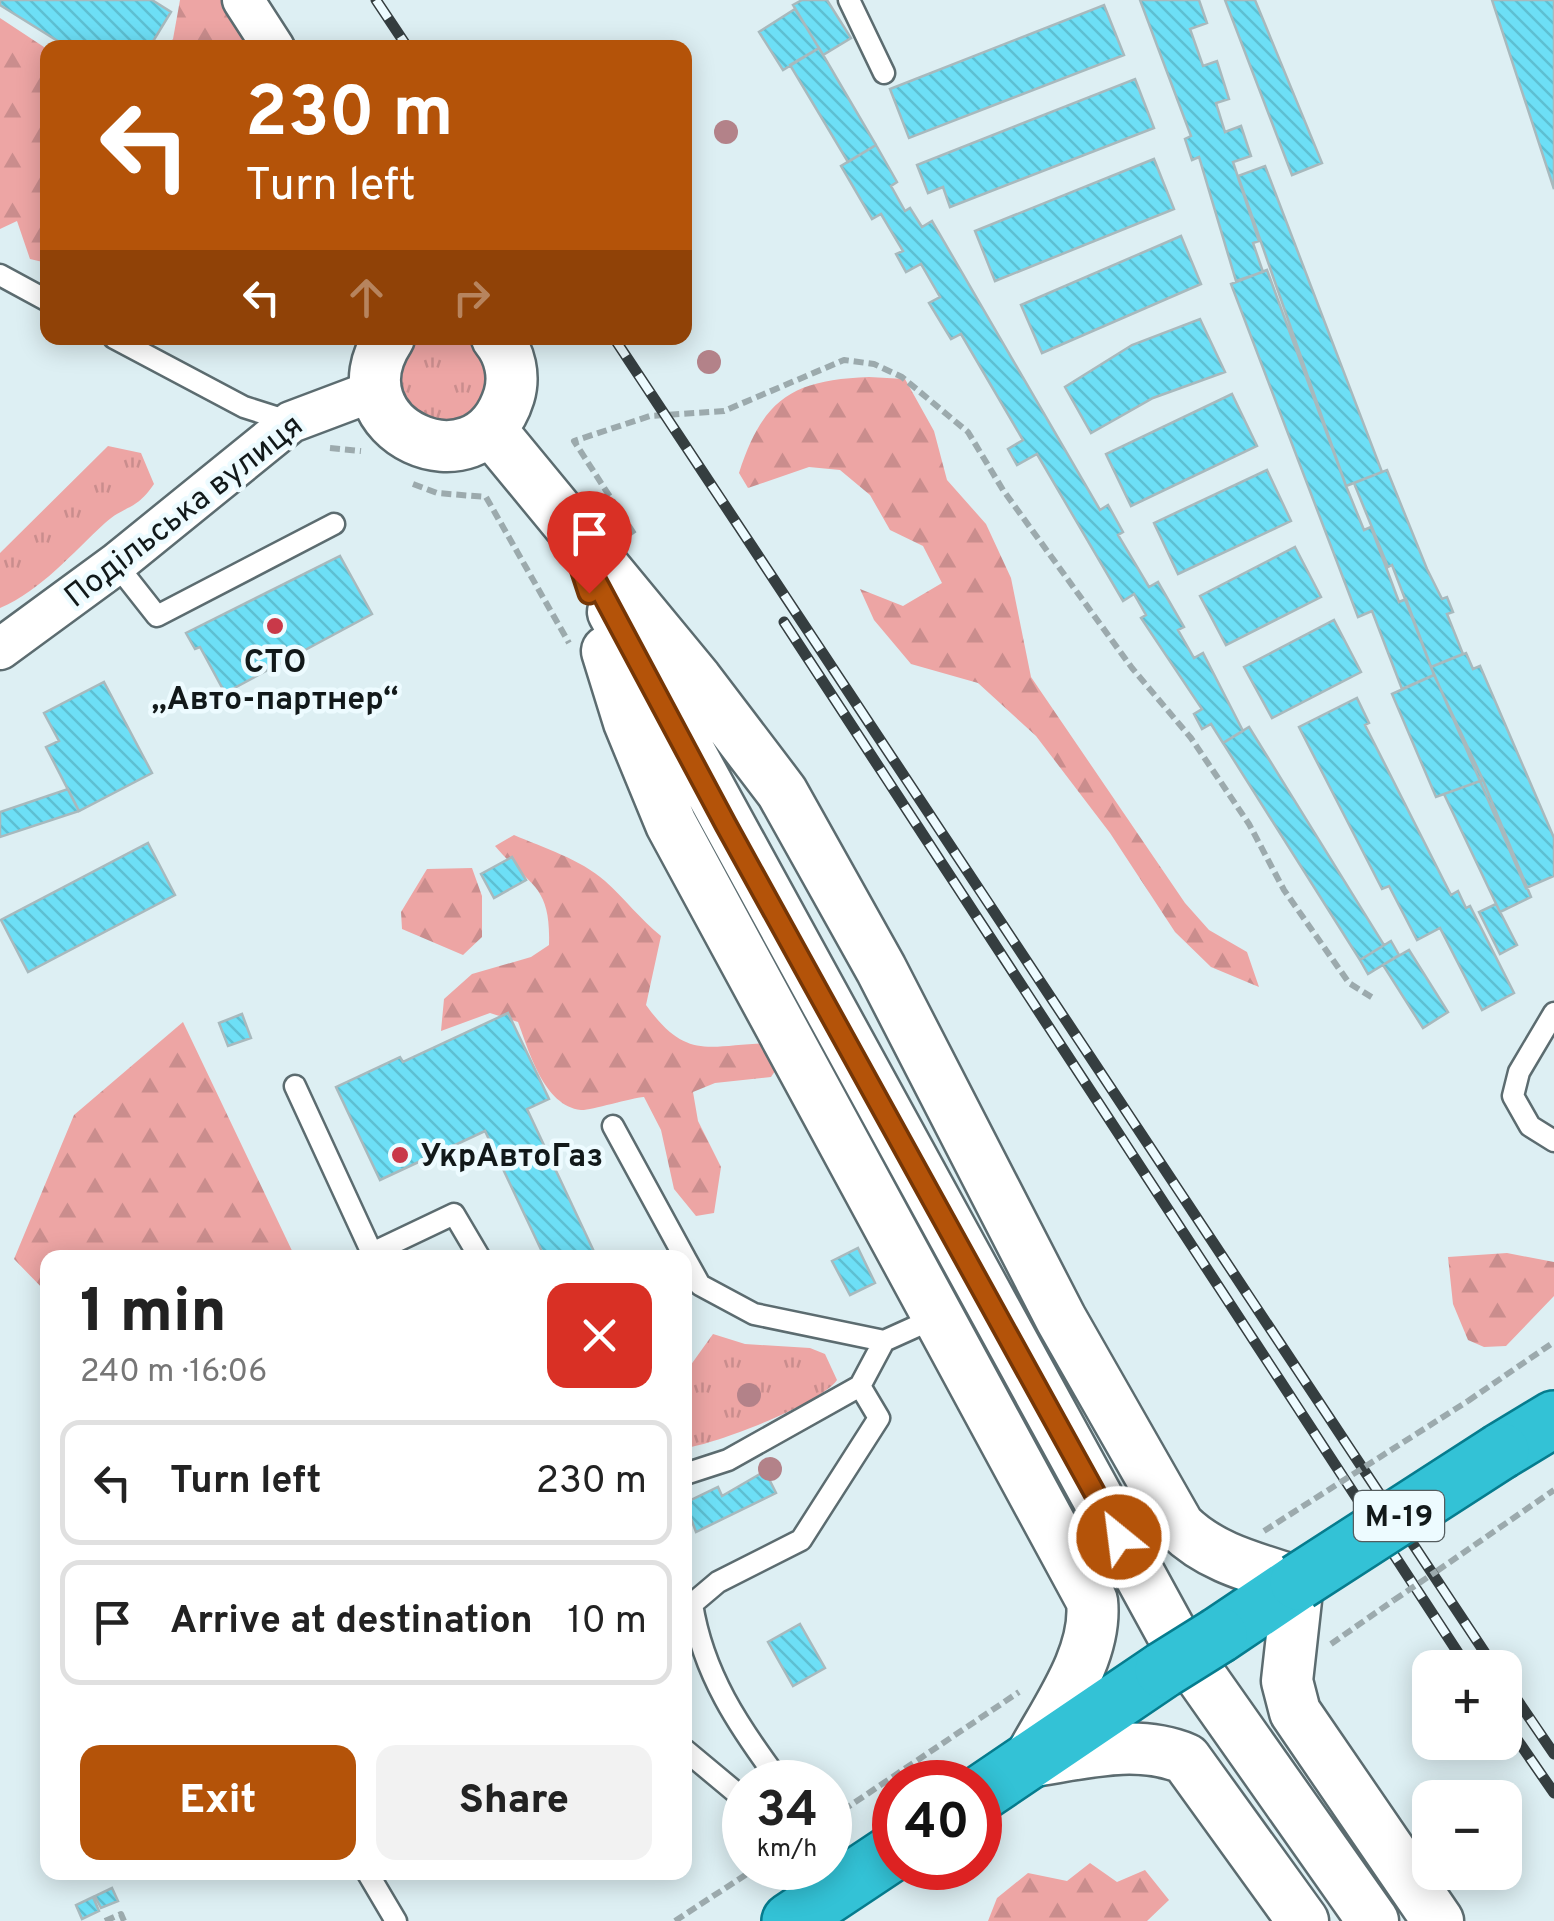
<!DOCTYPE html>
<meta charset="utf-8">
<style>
body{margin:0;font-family:Overpass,sans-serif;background:#f2f2f2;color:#222;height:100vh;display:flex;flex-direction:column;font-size:38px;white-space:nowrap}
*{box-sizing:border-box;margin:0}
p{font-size:32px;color:#767676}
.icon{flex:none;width:55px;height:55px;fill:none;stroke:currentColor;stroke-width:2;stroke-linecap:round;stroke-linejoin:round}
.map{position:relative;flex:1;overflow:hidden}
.drawer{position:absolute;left:40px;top:1250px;width:652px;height:630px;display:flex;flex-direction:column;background:#fff;border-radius:20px;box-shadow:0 5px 25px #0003}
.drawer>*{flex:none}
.guide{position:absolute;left:40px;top:40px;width:652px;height:305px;border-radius:20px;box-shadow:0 5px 25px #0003;background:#b45309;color:#fff;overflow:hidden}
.tools{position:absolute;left:1412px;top:1650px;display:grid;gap:20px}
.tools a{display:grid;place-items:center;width:110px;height:110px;border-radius:20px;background:#fff;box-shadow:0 5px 25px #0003;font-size:50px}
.speed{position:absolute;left:722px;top:1760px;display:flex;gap:20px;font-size:50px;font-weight:700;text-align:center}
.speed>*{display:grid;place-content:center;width:130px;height:130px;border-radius:50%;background:#fff;box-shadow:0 5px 25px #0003;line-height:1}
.speed small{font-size:25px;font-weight:400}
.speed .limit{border:15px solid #d22;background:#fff;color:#111}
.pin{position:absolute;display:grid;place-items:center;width:85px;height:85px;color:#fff;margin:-102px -42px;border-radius:50% 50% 50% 0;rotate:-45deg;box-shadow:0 0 10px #0007}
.pin .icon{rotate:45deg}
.me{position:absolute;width:110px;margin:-55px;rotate:331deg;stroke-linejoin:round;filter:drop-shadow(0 0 8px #0008)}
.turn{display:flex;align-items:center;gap:35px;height:210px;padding:0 40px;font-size:45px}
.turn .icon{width:130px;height:130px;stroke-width:2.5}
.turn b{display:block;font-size:70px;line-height:85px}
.lanes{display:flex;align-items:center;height:95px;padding:0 40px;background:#0003;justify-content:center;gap:50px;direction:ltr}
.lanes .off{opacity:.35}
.round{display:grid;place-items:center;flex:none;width:105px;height:105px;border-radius:20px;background:#f2f2f2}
.summary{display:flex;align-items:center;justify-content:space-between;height:170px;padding:0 40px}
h1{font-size:60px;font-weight:800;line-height:75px}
.action{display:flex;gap:20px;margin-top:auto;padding:20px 40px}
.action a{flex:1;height:115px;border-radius:20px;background:#b45309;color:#fff;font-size:40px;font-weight:800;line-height:115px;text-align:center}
.action a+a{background:#f2f2f2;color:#222}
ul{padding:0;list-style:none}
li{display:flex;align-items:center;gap:30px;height:125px;margin:0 20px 15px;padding:0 20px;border:5px solid #e0e0e0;border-radius:20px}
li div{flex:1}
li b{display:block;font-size:38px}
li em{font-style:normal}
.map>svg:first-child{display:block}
.grass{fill:url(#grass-tufts)}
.forest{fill:url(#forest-firs)}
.building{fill:url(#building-back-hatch);stroke:#a8b9bd;stroke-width:2.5}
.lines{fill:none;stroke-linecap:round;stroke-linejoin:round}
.service-casing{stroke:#5c6c70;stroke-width:25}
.minor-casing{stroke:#5c6c70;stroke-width:45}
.tertiary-casing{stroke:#5c6c70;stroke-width:55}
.trunk-casing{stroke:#067c8e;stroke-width:60}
.path{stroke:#9caaad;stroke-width:6;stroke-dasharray:10 5;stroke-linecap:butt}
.service{stroke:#fff;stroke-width:20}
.minor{stroke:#fff;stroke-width:40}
.tertiary{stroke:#fff;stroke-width:50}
.trunk{stroke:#33c2d6;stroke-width:55}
.rail-casing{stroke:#353e40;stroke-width:11}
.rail{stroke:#edfbff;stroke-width:8;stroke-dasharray:22;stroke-linecap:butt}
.trunk-bridge-casing{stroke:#067c8e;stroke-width:60;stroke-linecap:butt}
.path-bridge{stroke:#9caaad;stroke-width:6;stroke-dasharray:10 5;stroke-linecap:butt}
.trunk-bridge{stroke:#33c2d6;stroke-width:55}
.tree{fill:#b38289}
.route-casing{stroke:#753606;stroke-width:25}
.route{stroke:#b45309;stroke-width:18}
.poi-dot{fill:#c93949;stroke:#edfbff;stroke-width:4}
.labels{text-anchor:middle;stroke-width:9;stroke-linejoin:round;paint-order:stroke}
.shield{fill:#edfbff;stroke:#545d5f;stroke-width:2.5}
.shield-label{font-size:30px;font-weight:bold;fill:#12191a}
.street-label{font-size:32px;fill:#12191a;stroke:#edfbff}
.poi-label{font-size:32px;font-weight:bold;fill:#12191a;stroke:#edfbff}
</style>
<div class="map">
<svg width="1554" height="1921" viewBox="0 0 1554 1921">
<defs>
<pattern id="grass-tufts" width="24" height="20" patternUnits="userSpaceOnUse" patternTransform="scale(2.5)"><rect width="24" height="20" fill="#eda5a4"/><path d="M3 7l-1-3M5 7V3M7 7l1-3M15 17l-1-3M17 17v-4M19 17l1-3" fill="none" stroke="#ca8d8d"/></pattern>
<pattern id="forest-firs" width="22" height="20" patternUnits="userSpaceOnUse" patternTransform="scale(2.5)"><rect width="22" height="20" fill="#eda5a4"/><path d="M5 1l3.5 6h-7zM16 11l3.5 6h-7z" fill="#ca8d8d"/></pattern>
<pattern id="building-back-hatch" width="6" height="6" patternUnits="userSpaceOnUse" patternTransform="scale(2.5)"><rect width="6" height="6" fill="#6ddff6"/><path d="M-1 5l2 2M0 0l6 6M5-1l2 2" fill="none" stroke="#5dbfd2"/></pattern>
</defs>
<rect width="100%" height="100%" fill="#ddeff3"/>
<!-- grass -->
<path class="grass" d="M399 378a44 44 0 1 1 88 0a44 44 0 1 1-88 0Z
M108,446L141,453L154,484C136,511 125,505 105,523C72,553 42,590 0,608V553Z
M713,1334L745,1344L810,1348L825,1354L837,1380C820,1404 716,1444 685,1448V1373Z"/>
<!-- forest -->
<path class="forest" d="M180,0H252L284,48H165L173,39Z
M0,18L47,49V263L30,259L17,221L0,229Z
M869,377L905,379L934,431L947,480L986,524L1011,578L1031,677L1185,903L1209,930L1247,952L1259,987L1211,967L1175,932L1110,833L1036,736L978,683L911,664L874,620L860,589L903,606L942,583L923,546L890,530L870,495L840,470L809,467L748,488L739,473C763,398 793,380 869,377Z
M514,835C544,848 580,859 605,881C625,899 640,919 661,936L646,1005C688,1063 709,1044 772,1043L781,1062L771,1077L715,1083L693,1092L698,1121L721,1167L714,1213L696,1216L674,1189L661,1130L644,1097C631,1098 588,1111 581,1110C544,1106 529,1051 518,1022L490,1013L441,1031L444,999L472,974L531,957L549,945C551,884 530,887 495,846Z
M472,868L482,896V937L463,955L402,929L401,912L427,869Z
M183,1022L295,1257L48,1258L47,1293L14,1259L74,1115Z
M1507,1253L1554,1262V1296L1506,1346L1484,1347L1468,1340L1453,1304L1448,1257Z
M1090,1863L1117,1882L1145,1870L1169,1900L1147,1921H988L997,1898L1028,1873L1067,1881Z"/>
<!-- building -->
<path class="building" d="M0,0H152L171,12L149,48H69L0,5Z
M802,0H827L851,38L823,55L793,5Z
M1140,0H1199L1207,23L1190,29L1203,66L1217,61L1229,99L1216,103L1225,132L1241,126L1251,156L1233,162L1259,241L1253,243L1263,272L1236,281L1199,157L1192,160L1185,139L1191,136Z
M1225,0H1255L1322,163L1292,175Z
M1492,0H1554V189Z
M1104,5L1124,55L909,138L890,89Z
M795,9L819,48L783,70L759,32Z
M819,48L876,145L848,162L790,65Z
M1135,79L1154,128L950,207L943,187L928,193L917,165Z
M876,145L897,182L891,186L905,211L910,208L922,227L932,221L1100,510L1108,505L1123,532L1118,535L1149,587L1158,582L1184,627L1178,630L1194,658L1203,653L1243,731L1223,743L1211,724L1202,729L1194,714L1202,709L1141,618L1146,615L1134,594L1123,601L1037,454L1017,465L1008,449L1023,440L961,334L951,339L929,303L940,297L921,264L906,272L896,254L903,251L881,214L872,219L841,166Z
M1154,159L1174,209L995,281L975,231Z
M1265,166L1382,472L1346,486L1238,176Z
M1181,236L1201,284L1042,353L1021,305Z
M1267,270L1346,486L1364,530L1371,527L1399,602L1406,599L1434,675L1402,689L1372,611L1358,617L1231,284Z
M1200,319L1225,372L1153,398L1091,433L1065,387L1132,345Z
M1232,394L1257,446L1131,506L1106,454Z
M1267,470L1291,521L1178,574L1154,523Z
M1387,470L1427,569L1442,599L1447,597L1453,612L1447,614L1463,654L1431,667L1392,565L1388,567L1354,483Z
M1295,547L1321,597L1226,645L1200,596Z
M340,556L372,614L225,693L200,647L195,649L186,633Z
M1334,620L1361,672L1272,718L1244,667Z
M1466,653L1473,669L1480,666L1554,838V876L1526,888L1431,667Z
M1434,675L1483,780L1436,797L1392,694Z
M104,682L152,773L79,811L46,747L59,741L44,713Z
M1357,698L1369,723L1365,725L1451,895L1458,891L1466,908L1470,906L1514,993L1482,1010L1440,928L1417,940L1389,886L1382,889L1299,727Z
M1249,727L1384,945L1360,960L1223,743Z
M1483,780L1531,897L1500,912L1444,794Z
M68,789L79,811L0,837V812Z
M148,843L175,895L28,972L1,920Z
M512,857L526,880L494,898L481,874Z
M1496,904L1517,945L1500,954L1479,912Z
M1391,941L1399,955L1368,974L1360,960Z
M1409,950L1448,1012L1423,1028L1383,965Z
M508,1013L549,1099L527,1109L597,1258H545L485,1131L380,1180L336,1087L400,1057L403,1062Z
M242,1014L251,1038L228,1046L219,1023Z
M858,1248L875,1283L850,1295L832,1261Z
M765,1471L776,1493L696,1532L685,1503L718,1487L722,1496Z
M800,1624L825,1668L793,1686L768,1642Z
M112,1888L118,1901L101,1908L95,1896Z
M93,1897L99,1911L82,1919L76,1905Z"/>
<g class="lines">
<!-- service casing -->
<g class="service-casing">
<path id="service" d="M849,0L884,73
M0,275L48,301
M114,338L244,407L291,422
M116,564L157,616L334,524
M1554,1013L1519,1072L1513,1096L1530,1126L1554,1141
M295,1086L372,1253L454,1214L480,1258
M613,1126L685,1258
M685,1258L700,1285L754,1314L884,1341
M685,1474L728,1460L860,1386L884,1341L935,1318
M685,1750L745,1800
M780,1782C739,1727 703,1674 692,1604L718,1582L801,1540L879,1418L860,1386
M367,1872L396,1921"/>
</g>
<!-- minor casing -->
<g class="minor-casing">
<path id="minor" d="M243,0L274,48
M0,649L116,564L291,422L376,390"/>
</g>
<!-- tertiary casing -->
<g class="tertiary-casing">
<path id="tertiary" d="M389,338C329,428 478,497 509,396C515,376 510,354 497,338
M490,429L697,680L782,792L881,969L1061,1319L1179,1526C1211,1558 1255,1568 1298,1582L1287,1681L1295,1712L1438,1921
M613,612L1176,1641L1373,1921
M607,651L629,722L671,824L1092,1601C1098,1656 1053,1714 1028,1762
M1028,1762C1081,1754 1136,1738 1186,1759L1303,1921"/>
</g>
<!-- trunk casing -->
<g class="trunk-casing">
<path id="trunk" d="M1501,1451L1554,1419
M1219,1635L1298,1582
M980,1794L1163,1670
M790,1921L895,1851"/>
</g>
<!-- path -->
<path class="path" d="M330,448L361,451
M413,484L437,493L486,497L569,643
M634,534L574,441L650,416L724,411L844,360L874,364L902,377L968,432L1003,490L1132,668L1191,738L1249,824L1284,890L1349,983L1373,998
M1468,1401L1554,1342
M1437,1571L1554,1490
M1331,1644L1394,1600
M830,1819L1019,1692
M105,1921L121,1914L124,1921
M675,1921L756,1868"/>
<!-- service -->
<use href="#service" class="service"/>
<!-- minor -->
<use href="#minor" class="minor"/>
<!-- tertiary -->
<use href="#tertiary" class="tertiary"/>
<!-- trunk -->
<use href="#trunk" class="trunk"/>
<!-- rail casing -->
<g class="rail-casing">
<path id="rail" d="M376,0L408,48
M614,338L1495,1668
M784,622L1468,1668
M1505,1682L1554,1754
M1505,1722L1554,1793"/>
</g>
<!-- rail -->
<use href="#rail" class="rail"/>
<!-- trunk-bridge casing -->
<g class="trunk-bridge-casing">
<path id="trunk-bridge" d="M1298,1582L1501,1451
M1163,1670L1219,1635"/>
</g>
<!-- path-bridge -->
<path class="path-bridge" d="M1264,1531L1468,1401
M1394,1600L1437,1571"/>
<!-- trunk-bridge -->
<use href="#trunk-bridge" class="trunk-bridge"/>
</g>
<!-- trees -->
<g class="tree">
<circle cx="726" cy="132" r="12"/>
<circle cx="709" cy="362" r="12"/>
<circle cx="749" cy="1395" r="12"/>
<circle cx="770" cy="1469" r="12"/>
</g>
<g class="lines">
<!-- route casing -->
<g class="route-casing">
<path id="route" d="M589,593L568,529L726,825L1119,1537"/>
</g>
<!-- route -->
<use href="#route" class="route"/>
</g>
<!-- markers -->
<g class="poi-dot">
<circle cx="275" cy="626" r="10"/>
<circle cx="400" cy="1155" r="10"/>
</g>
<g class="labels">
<!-- shield labels -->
<rect class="shield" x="1354" y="1491" width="90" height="50" rx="8"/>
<g class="shield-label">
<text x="1399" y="1526">М-19</text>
</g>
<!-- street labels -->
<g class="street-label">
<text transform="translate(183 510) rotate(-38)" y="11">Подільська вулиця</text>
</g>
<!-- poi labels -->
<g class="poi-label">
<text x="275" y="672">СТО<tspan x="275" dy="37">„Авто-партнер“</tspan></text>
<text x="420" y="1166" text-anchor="start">УкрАвтоГаз</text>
</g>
</g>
</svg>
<div class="tools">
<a>+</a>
<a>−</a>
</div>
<div class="speed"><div>34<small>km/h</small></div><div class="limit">40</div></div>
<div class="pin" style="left:589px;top:593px;background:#d93025"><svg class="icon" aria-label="arrive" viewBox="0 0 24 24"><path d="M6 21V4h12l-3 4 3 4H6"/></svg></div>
<svg class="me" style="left:1119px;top:1537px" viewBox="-20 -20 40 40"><circle r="17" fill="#b45309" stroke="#fff" stroke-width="3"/><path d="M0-11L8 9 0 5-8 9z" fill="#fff"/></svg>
<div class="guide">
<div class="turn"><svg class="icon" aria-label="left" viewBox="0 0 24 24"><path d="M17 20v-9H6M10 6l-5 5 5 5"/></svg><div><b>230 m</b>Turn left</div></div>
<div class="lanes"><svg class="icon" aria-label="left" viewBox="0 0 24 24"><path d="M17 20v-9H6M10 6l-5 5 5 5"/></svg><svg class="icon off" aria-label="ahead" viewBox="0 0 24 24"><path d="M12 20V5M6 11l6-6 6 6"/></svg><svg class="icon off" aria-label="right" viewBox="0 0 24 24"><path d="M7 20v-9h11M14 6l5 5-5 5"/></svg></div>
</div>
<section class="drawer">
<div class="summary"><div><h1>1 min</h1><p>240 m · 16:06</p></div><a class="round" style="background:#d93025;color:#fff"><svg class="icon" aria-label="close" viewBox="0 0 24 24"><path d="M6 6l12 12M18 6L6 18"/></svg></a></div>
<ul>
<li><svg class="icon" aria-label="left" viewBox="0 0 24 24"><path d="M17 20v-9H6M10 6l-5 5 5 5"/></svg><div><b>Turn left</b></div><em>230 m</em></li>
<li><svg class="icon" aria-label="arrive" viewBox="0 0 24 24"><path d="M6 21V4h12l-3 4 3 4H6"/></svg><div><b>Arrive at destination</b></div><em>10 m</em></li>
</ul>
<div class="action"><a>Exit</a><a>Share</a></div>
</section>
</div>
